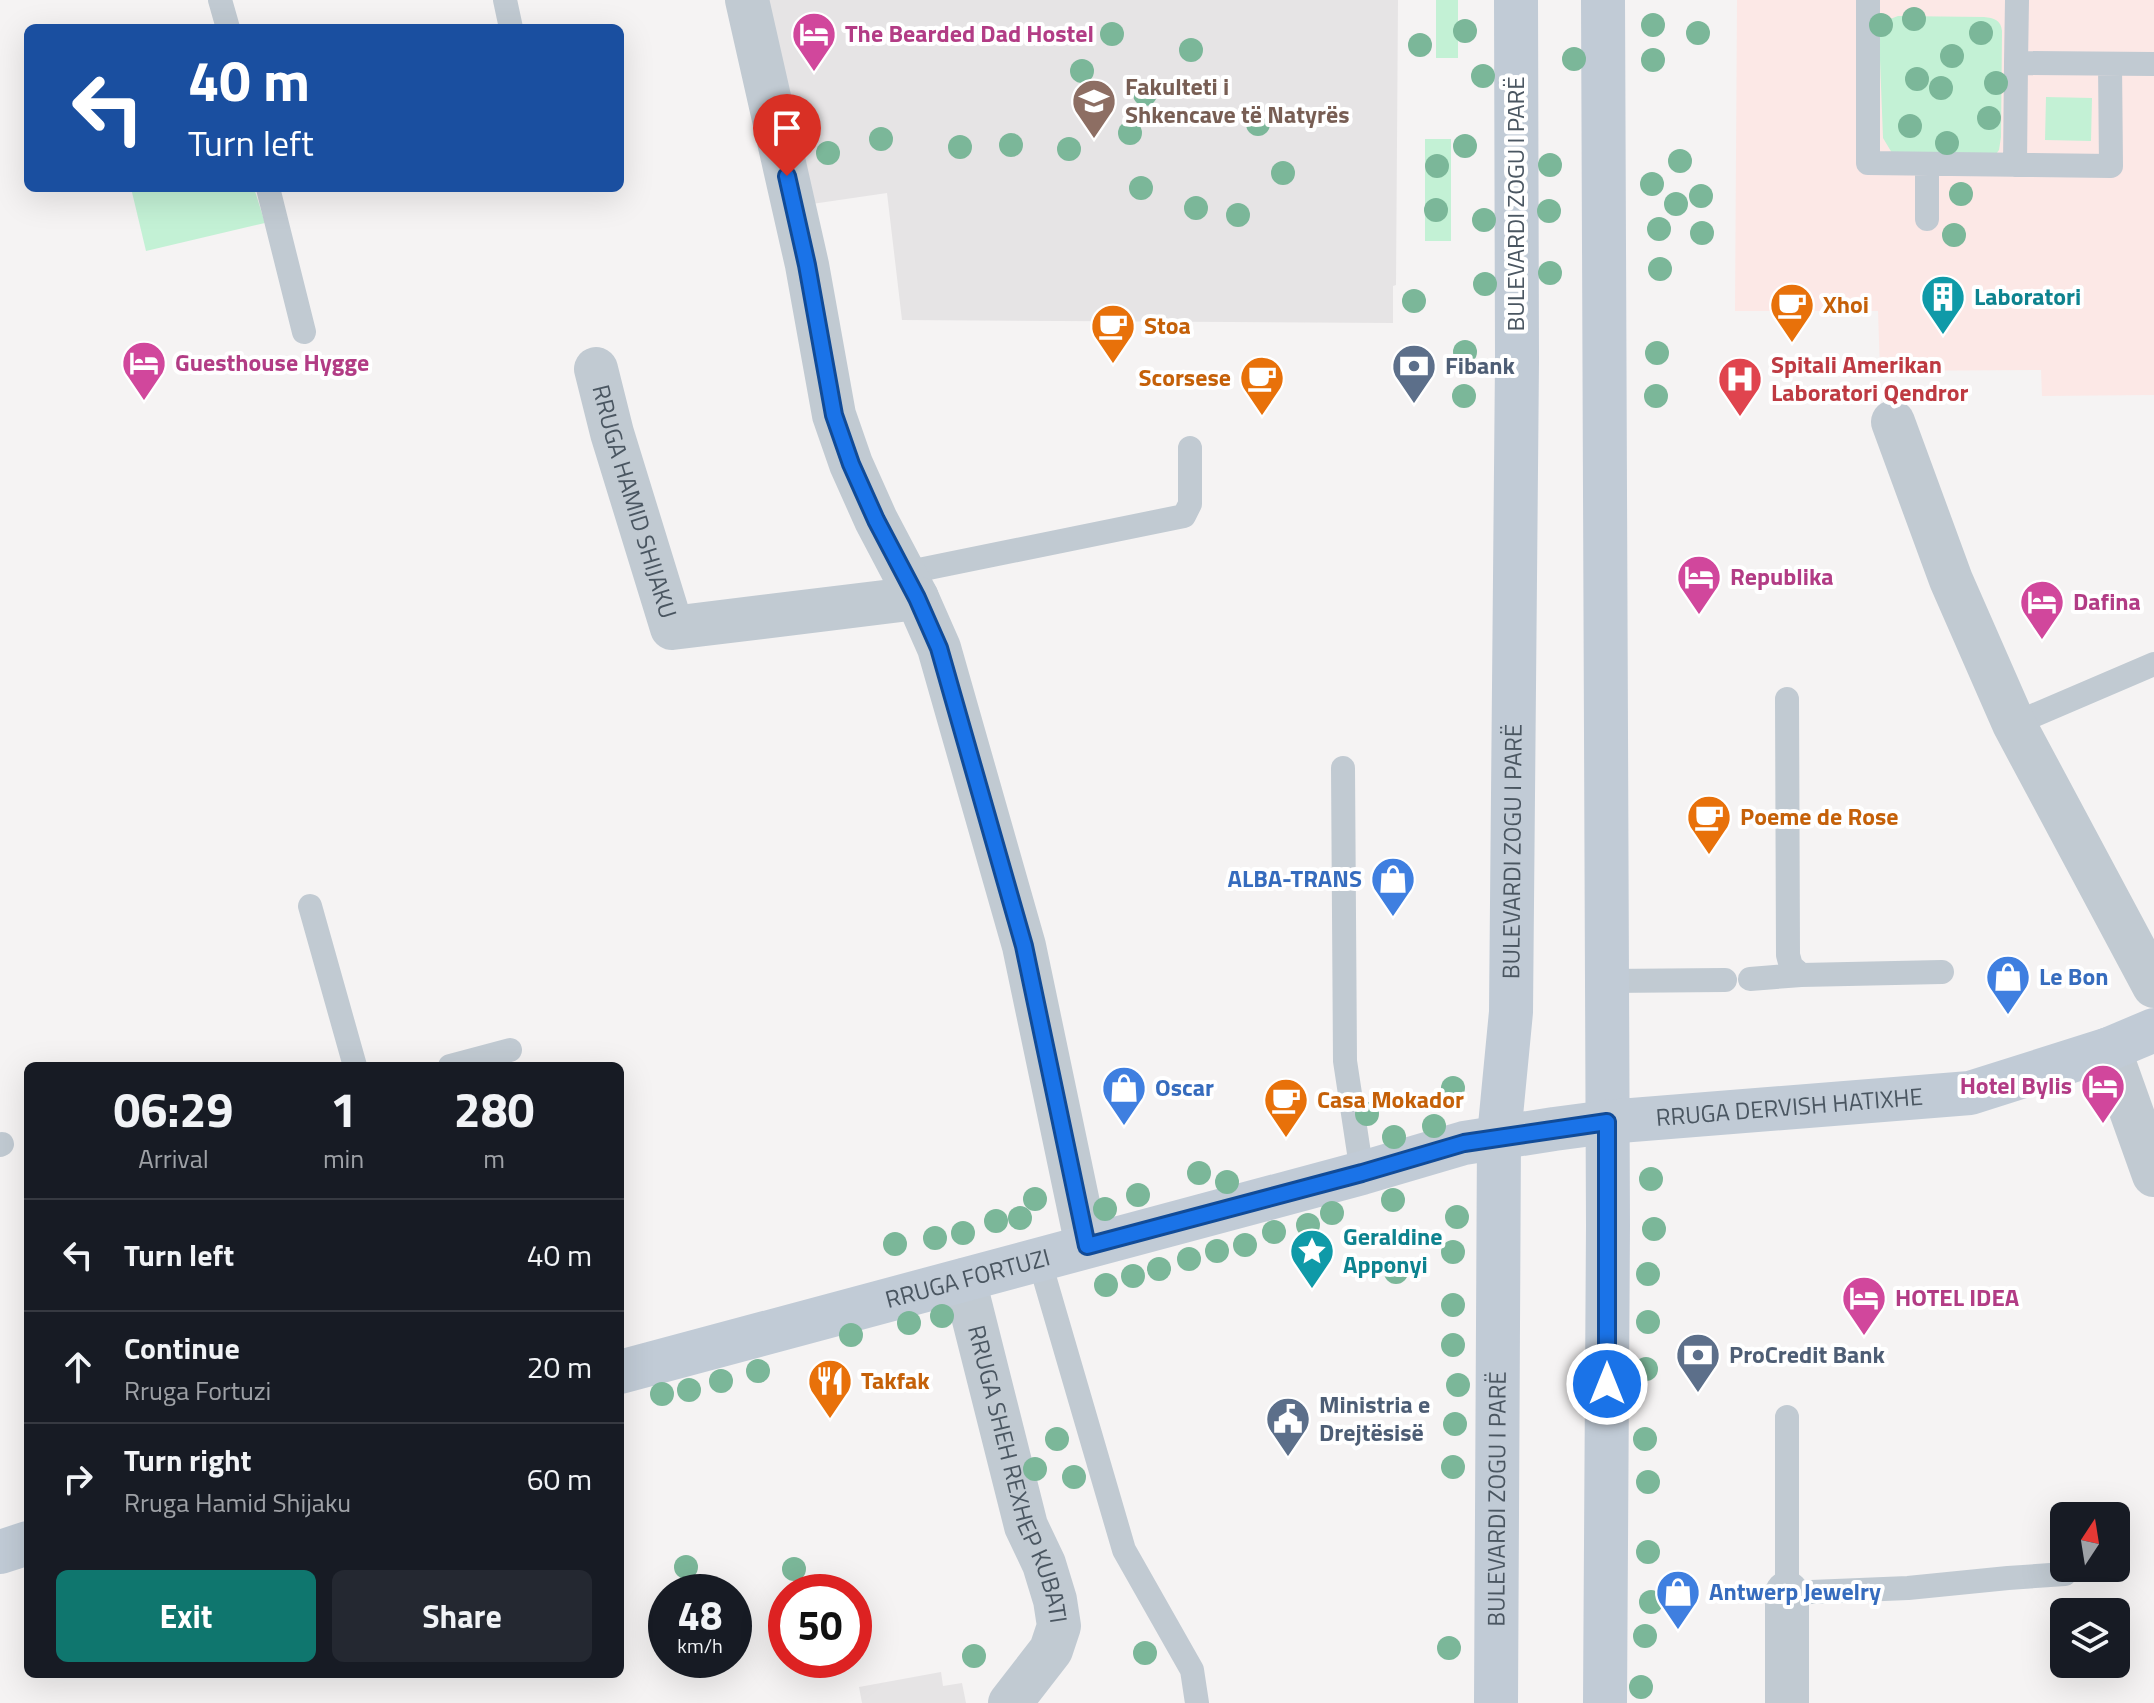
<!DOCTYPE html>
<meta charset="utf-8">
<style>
body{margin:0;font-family:"Titillium Web",sans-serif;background:#242831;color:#f1f3f6;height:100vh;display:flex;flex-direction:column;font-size:30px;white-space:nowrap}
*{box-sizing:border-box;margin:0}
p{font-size:26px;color:#9ea1a6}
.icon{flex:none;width:44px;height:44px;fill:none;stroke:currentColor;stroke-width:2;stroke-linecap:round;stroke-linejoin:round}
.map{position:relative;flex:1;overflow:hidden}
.details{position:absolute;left:24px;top:1062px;width:600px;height:616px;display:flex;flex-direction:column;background:#171b24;border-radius:12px;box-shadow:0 8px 32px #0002}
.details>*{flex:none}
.guide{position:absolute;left:24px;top:24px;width:600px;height:168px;border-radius:12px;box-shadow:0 8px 32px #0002;background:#1a4fa0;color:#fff;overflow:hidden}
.needle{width:52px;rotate:12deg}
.buttons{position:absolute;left:2050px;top:1502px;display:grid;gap:16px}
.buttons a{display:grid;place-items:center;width:80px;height:80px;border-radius:12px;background:#171b24;box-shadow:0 8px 32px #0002;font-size:40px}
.speed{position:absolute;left:648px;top:1574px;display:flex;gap:16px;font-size:40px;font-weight:700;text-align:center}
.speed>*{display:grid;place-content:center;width:104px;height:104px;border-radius:50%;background:#171b24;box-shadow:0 8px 32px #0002;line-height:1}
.speed small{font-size:20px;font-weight:400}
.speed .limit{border:12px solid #d22;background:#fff;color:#111}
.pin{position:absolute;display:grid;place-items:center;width:68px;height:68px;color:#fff;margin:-82px -34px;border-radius:50% 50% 50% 0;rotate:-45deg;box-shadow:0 0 8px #0007}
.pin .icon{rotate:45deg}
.me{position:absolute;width:88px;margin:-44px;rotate:0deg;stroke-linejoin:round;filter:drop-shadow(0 0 6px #0008)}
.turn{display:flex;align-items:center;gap:28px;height:168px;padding:0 32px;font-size:36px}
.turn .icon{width:104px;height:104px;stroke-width:2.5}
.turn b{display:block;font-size:56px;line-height:68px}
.eta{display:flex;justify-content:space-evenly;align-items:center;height:136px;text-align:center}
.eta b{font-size:48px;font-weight:700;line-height:56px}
.cta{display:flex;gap:16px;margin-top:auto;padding:16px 32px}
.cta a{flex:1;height:92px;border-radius:12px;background:#0f766e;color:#fff;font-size:32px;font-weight:700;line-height:92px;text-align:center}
.cta a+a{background:#242831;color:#f1f3f6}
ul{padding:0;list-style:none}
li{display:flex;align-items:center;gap:24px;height:112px;padding:0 32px;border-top:2px solid #363941}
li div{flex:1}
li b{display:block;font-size:30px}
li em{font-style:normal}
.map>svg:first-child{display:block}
.education{fill:#e6e4e5}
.medical{fill:#fce8e6}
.green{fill:#c3f1d5}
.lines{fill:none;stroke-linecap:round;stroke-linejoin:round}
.lane{stroke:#c1cad2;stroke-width:24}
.street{stroke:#c1cad2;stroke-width:44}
.secondary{stroke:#c1cbd6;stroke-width:44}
.tree{fill:#7bb799}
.route-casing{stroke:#114b97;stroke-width:20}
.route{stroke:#1a73e8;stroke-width:14}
.labels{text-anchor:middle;stroke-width:8;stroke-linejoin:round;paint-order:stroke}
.hotel-label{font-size:24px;font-weight:bold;fill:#b23c85;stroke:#fff;text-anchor:start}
.education-label{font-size:24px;font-weight:bold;fill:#785e54;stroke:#fff;text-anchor:start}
.street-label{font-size:24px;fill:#4a5661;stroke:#fff}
.culture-label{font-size:24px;font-weight:bold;fill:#0d838f;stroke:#fff;text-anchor:start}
.food-label{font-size:24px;font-weight:bold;fill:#c56008;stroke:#fff;text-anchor:start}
.health-label{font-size:24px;font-weight:bold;fill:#be3a42;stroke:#fff;text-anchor:start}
.service-label{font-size:24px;font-weight:bold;fill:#4e5e75;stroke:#fff;text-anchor:start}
.shop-label{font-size:24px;font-weight:bold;fill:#366cbe;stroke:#fff;text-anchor:start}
</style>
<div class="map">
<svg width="2154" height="1703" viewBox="0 0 2154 1703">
<rect width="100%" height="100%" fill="#f5f3f3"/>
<!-- education -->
<path class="education" d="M757,0H1398L1396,285L1393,286V323L902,320L887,193L805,205Z
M941,1672L943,1686L962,1683L966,1703H862L859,1687Z"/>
<!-- medical -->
<path class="medical" d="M1737,0H2154V395L2042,396L2041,370L1880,371L1878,311H1735Z"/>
<!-- green -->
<path class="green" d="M1436,0H1458V58H1436Z
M1898,16L1984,17C1994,18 2001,20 2002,31L2001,137L1999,150L1996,154L1892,153L1883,138L1879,34L1885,21Z
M2046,97L2092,98L2091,141L2045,140Z
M1425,139H1451V241H1425Z
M131,188H254L265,223L146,251Z"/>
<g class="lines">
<!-- lane -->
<path class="lane" d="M220,0L228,28
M505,0L511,28
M1868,0V163L2111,166L2110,64
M2016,63L2017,0
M1927,164V219
M2015,165L2016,63L2154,64
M268,188L304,332
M904,573L1184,516L1190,504V448
M1787,699L1788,955L1791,966L1801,975L1942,972
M2014,724L2154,664
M1343,768L1345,1061L1362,1173
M310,906L355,1066
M1750,979L1801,975
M1607,981L1725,980
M450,1066L510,1050
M0,1145L2,1144
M1039,1259L1124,1550L1192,1670L1197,1703
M1787,1417V1593L1908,1588L2008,1578L2065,1574"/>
<!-- street -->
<g class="street">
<path d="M747,0L807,265L834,415L851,464L876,520L917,598L939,648L1024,946L1087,1246"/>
<path id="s1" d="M596,369L612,433L672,628L917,598"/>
<path d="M1893,422L1951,580L2014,724L2154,986"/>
<path d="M2109,1049L2154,1175"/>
<path id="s2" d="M964,1280L1026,1526L1044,1564L1055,1600L1059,1626L1051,1650L1010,1703"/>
<path d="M1787,1703V1593"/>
</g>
<!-- secondary -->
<g class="secondary">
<path d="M1603,0L1608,1225L1605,1703"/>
<path id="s3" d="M620,1372L1362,1173L1464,1143L1554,1129L1607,1122L1970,1093L2109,1049L2154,1030"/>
<path d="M0,1552L28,1543"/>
<path id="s4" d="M1496,1703L1499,1136L1511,1012L1517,361L1516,0"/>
</g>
</g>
<!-- trees -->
<g class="tree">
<circle cx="1914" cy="19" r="12"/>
<circle cx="1653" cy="25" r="12"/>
<circle cx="1881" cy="25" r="12"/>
<circle cx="1465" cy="31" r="12"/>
<circle cx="1698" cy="33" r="12"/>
<circle cx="1981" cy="33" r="12"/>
<circle cx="1112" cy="34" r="12"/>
<circle cx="1420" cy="45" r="12"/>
<circle cx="1191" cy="50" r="12"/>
<circle cx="1952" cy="56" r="12"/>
<circle cx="1574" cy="59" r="12"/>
<circle cx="1653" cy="60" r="12"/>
<circle cx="1082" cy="71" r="12"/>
<circle cx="1483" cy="76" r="12"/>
<circle cx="1917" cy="79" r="12"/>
<circle cx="1996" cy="83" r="12"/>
<circle cx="1941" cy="88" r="12"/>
<circle cx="1145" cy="94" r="12"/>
<circle cx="1989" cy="118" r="12"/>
<circle cx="1258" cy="124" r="12"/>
<circle cx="1910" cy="126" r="12"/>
<circle cx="1130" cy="133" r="12"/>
<circle cx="881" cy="139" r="12"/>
<circle cx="1947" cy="143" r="12"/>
<circle cx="1011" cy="145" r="12"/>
<circle cx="1465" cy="146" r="12"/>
<circle cx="960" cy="147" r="12"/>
<circle cx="1069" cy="149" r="12"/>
<circle cx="828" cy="153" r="12"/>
<circle cx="1680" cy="161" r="12"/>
<circle cx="1550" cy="165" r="12"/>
<circle cx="1437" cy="166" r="12"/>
<circle cx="1283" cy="173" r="12"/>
<circle cx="1652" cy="184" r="12"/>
<circle cx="1141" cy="188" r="12"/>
<circle cx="1961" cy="194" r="12"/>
<circle cx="1701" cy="196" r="12"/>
<circle cx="1676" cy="204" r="12"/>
<circle cx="1196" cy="208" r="12"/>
<circle cx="1436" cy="210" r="12"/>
<circle cx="1549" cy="211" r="12"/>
<circle cx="1238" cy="215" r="12"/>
<circle cx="1484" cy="220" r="12"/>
<circle cx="1659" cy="229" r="12"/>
<circle cx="1702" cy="233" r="12"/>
<circle cx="1954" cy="235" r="12"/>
<circle cx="1660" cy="269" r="12"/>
<circle cx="1550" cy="273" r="12"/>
<circle cx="1485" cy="284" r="12"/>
<circle cx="1414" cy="301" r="12"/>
<circle cx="1465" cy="352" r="12"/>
<circle cx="1657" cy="353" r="12"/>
<circle cx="1464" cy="396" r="12"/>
<circle cx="1656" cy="396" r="12"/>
<circle cx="1453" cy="1088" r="12"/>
<circle cx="1367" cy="1114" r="12"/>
<circle cx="1434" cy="1126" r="12"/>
<circle cx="1394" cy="1137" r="12"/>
<circle cx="1199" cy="1173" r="12"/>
<circle cx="1651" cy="1179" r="12"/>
<circle cx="1227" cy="1182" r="12"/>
<circle cx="1138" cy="1195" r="12"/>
<circle cx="1035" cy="1199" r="12"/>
<circle cx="1393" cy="1200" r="12"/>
<circle cx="1105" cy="1209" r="12"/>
<circle cx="1332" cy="1213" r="12"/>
<circle cx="1457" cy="1217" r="12"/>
<circle cx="1020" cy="1218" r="12"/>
<circle cx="996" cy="1221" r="12"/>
<circle cx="1308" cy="1225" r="12"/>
<circle cx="1654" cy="1229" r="12"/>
<circle cx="1274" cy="1232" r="12"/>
<circle cx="963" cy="1233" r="12"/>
<circle cx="935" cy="1238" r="12"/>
<circle cx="895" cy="1244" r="12"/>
<circle cx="1245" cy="1245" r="12"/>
<circle cx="1217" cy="1251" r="12"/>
<circle cx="1453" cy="1252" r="12"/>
<circle cx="1189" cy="1259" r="12"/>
<circle cx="1159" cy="1269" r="12"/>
<circle cx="1396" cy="1272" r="12"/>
<circle cx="1648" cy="1274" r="12"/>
<circle cx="1133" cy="1276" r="12"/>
<circle cx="1106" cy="1285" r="12"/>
<circle cx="1453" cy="1305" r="12"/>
<circle cx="942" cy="1316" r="12"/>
<circle cx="1648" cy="1322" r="12"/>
<circle cx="909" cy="1323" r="12"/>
<circle cx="851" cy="1335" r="12"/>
<circle cx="1453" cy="1345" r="12"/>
<circle cx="1646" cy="1369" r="12"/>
<circle cx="758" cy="1371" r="12"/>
<circle cx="721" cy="1381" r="12"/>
<circle cx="1458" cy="1385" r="12"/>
<circle cx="689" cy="1390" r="12"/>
<circle cx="662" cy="1394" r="12"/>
<circle cx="1455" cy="1424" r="12"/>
<circle cx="1057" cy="1439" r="12"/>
<circle cx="1645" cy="1439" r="12"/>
<circle cx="1453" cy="1467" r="12"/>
<circle cx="1035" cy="1469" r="12"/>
<circle cx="1074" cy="1477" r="12"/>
<circle cx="1648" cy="1482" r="12"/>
<circle cx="1648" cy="1552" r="12"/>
<circle cx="686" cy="1567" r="12"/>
<circle cx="794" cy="1569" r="12"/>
<circle cx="1651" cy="1602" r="12"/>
<circle cx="1645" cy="1636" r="12"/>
<circle cx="1449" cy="1648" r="12"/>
<circle cx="1145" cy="1653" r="12"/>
<circle cx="974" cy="1656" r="12"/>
<circle cx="1641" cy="1687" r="12"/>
</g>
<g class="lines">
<!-- route casing -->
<g class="route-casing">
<path id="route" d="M787,176L807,265L834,415L851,464L876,520L917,598L939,648L1024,946L1087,1246L1362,1173L1464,1143L1607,1122V1384"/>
</g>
<!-- route -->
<use href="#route" class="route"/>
</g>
<!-- icons -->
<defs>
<g id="hotel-pin" transform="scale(2.3)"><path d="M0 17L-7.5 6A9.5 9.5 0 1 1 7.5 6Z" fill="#d1479c" stroke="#fff"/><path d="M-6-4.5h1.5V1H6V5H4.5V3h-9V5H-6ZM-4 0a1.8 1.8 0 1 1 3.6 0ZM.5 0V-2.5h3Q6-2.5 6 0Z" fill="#fff"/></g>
<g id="university-pin" transform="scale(2.3)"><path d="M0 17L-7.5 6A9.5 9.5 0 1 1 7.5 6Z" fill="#8d6e63" stroke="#fff"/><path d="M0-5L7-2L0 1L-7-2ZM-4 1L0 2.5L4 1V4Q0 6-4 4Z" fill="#fff"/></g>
<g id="building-pin" transform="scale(2.3)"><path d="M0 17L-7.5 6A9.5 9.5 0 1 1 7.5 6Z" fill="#0f9aa8" stroke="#fff"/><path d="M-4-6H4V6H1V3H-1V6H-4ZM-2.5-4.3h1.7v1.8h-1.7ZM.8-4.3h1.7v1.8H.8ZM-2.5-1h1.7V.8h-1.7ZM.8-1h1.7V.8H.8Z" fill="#fff"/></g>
<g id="cafe-pin" transform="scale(2.3)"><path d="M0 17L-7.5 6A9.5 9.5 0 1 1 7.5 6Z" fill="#e8710a" stroke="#fff"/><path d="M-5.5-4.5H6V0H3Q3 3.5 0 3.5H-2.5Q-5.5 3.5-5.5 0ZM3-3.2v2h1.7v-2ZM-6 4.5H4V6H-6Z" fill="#fff"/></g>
<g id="bank-pin" transform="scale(2.3)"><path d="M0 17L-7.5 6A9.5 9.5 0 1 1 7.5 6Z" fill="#5c6f8a" stroke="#fff"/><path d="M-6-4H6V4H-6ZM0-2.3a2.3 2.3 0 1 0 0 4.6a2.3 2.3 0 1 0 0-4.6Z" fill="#fff"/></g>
<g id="hospital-pin" transform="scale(2.3)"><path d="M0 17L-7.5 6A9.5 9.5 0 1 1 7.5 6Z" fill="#e0444e" stroke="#fff"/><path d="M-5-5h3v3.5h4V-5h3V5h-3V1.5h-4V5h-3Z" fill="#fff"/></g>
<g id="shop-pin" transform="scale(2.3)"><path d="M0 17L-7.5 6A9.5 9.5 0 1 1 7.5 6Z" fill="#3f7fe0" stroke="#fff"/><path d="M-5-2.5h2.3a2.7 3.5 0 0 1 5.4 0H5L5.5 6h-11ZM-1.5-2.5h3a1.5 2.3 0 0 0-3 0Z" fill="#fff"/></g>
<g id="sight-pin" transform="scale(2.3)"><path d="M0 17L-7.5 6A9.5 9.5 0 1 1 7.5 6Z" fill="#0f9aa8" stroke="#fff"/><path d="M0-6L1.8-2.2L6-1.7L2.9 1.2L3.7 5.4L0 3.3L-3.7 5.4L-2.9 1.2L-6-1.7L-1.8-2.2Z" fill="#fff"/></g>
<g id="restaurant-pin" transform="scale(2.3)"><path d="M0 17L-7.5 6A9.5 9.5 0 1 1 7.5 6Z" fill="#e8710a" stroke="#fff"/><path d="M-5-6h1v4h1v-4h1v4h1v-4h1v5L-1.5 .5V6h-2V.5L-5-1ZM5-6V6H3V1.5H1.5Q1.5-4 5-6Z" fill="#fff"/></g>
<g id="civic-pin" transform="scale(2.3)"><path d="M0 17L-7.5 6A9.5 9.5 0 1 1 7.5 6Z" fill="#5c6f8a" stroke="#fff"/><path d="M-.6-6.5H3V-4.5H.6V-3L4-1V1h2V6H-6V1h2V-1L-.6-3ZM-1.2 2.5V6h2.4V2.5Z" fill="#fff"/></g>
</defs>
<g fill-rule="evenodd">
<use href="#hotel-pin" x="814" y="34"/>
<use href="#university-pin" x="1094" y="101"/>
<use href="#building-pin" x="1943" y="297"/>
<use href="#cafe-pin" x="1792" y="305"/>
<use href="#cafe-pin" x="1113" y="326"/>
<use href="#hotel-pin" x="144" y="363"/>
<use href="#bank-pin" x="1414" y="366"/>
<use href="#cafe-pin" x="1262" y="378"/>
<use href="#hospital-pin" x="1740" y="379"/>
<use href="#hotel-pin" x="1699" y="577"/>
<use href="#hotel-pin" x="2042" y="602"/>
<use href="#cafe-pin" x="1709" y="817"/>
<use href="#shop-pin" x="1393" y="879"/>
<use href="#shop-pin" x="2008" y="977"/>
<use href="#hotel-pin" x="2103" y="1086"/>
<use href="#shop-pin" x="1124" y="1088"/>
<use href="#cafe-pin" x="1286" y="1100"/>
<use href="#sight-pin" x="1312" y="1251"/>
<use href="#hotel-pin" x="1864" y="1298"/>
<use href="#bank-pin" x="1698" y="1355"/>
<use href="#restaurant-pin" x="830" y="1381"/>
<use href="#civic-pin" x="1288" y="1419"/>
<use href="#shop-pin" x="1678" y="1592"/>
</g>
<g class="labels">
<!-- hotel labels -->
<g class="hotel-label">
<text x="845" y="42">The Bearded Dad Hostel</text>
<text x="175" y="371">Guesthouse Hygge</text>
<text x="1730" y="585">Republika</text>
<text x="2073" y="610">Dafina</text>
<text x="2072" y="1094" text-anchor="end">Hotel Bylis</text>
<text x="1895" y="1306">HOTEL IDEA</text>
</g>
<!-- education labels -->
<g class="education-label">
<text x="1125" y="95">Fakulteti i<tspan x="1125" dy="28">Shkencave të Natyrës</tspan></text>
</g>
<!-- street labels -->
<g class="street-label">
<text transform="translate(1516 204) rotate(-90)" y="8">BULEVARDI ZOGU I PARË</text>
<text dy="8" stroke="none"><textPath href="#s1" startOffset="138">RRUGA HAMID SHIJAKU</textPath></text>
<text dy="8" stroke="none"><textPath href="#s4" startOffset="852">BULEVARDI ZOGU I PARË</textPath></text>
<text dy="8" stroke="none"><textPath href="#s3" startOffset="1202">RRUGA DERVISH HATIXHE</textPath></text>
<text dy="8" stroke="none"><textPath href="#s3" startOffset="360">RRUGA FORTUZI</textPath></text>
<text dy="8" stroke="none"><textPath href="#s2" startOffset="202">RRUGA SHEH REXHEP KUBATI</textPath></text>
<text dy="8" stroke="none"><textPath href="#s4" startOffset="204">BULEVARDI ZOGU I PARË</textPath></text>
</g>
<!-- culture labels -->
<g class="culture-label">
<text x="1974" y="305">Laboratori</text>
<text x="1343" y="1245">Geraldine<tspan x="1343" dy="28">Apponyi</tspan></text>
</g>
<!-- food labels -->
<g class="food-label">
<text x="1823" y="313">Xhoi</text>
<text x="1144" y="334">Stoa</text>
<text x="1231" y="386" text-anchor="end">Scorsese</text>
<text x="1740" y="825">Poeme de Rose</text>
<text x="1317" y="1108">Casa Mokador</text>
<text x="861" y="1389">Takfak</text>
</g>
<!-- health labels -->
<g class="health-label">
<text x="1771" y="373">Spitali Amerikan<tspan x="1771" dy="28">Laboratori Qendror</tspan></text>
</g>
<!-- service labels -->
<g class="service-label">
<text x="1445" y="374">Fibank</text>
<text x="1729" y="1363">ProCredit Bank</text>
<text x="1319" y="1413">Ministria e<tspan x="1319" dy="28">Drejtësisë</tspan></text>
</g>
<!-- shop labels -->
<g class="shop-label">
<text x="1362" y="887" text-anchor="end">ALBA-TRANS</text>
<text x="2039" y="985">Le Bon</text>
<text x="1155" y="1096">Oscar</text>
<text x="1709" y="1600">Antwerp Jewelry</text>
</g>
</g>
</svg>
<div class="buttons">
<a><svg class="needle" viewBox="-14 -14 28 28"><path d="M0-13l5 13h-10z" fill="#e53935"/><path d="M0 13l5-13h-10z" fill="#9ea1a6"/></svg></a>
<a><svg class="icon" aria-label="layers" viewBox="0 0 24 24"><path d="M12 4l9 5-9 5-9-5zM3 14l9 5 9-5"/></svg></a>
</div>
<div class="speed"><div>48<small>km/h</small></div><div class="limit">50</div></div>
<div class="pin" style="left:787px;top:176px;background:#d93025"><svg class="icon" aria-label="arrive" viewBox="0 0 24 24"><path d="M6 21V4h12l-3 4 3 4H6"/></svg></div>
<svg class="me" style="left:1607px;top:1384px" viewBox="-20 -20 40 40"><circle r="17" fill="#1a73e8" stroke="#fff" stroke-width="3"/><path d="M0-11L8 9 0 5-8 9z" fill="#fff"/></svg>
<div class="guide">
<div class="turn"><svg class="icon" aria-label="left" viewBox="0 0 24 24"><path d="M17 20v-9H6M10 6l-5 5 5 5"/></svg><div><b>40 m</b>Turn left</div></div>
</div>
<section class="details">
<div class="eta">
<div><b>06:29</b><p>Arrival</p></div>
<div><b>1</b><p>min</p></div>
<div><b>280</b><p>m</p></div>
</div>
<ul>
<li><svg class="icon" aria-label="left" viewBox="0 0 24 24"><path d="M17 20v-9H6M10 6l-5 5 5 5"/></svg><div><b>Turn left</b></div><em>40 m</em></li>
<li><svg class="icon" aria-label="ahead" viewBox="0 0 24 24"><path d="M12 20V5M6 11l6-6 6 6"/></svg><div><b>Continue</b><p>Rruga Fortuzi</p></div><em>20 m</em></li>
<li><svg class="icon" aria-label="right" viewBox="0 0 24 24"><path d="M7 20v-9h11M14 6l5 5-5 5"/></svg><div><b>Turn right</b><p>Rruga Hamid Shijaku</p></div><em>60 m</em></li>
</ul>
<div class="cta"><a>Exit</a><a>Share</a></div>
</section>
</div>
